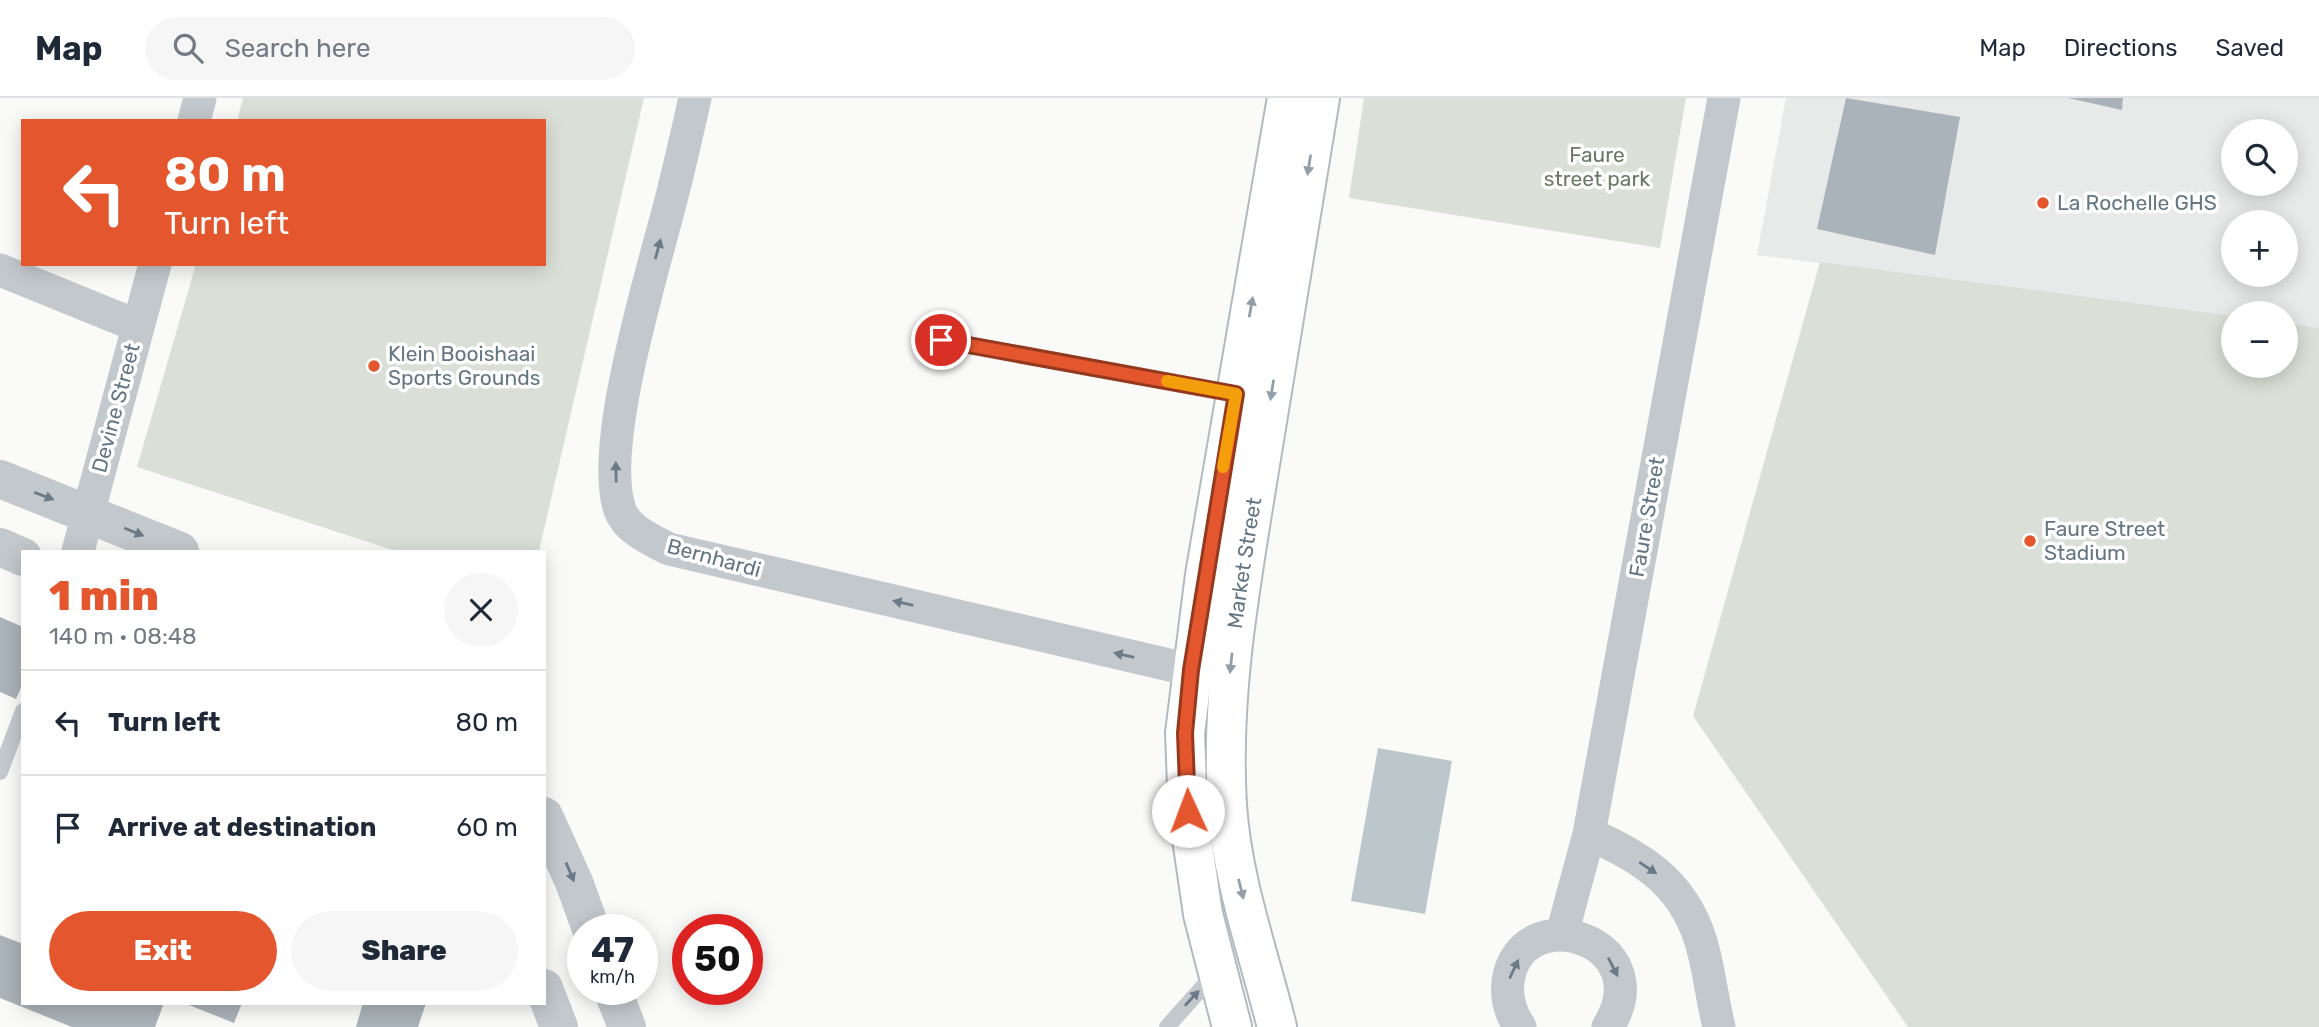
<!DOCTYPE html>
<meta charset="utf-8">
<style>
body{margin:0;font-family:Rubik,sans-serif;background:#f6f6f7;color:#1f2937;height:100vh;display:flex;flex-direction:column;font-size:26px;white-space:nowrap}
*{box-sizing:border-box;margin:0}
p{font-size:23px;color:#747a83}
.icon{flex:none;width:38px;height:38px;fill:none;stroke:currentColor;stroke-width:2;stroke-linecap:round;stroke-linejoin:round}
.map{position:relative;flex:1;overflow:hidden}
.drawer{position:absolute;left:21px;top:452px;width:525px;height:455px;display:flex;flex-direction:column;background:#fff;border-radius:0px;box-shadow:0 4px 18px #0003}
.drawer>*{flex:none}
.top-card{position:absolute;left:21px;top:21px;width:525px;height:147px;border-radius:0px;box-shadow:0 4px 18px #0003;background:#e4572e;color:#fff;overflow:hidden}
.buttons{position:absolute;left:2221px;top:21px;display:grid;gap:14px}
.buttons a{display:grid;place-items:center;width:77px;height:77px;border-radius:50%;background:#fff;box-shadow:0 4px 18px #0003;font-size:35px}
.speed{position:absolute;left:567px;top:816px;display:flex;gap:14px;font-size:35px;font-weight:700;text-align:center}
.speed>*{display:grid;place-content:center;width:91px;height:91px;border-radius:50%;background:#fff;box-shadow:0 4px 18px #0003;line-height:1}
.speed small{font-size:18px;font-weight:400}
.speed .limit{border:10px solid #d22;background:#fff;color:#111}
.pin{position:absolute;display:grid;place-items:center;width:60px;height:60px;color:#fff;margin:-30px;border:4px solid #fff;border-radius:50%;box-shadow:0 2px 7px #0007}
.me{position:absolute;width:77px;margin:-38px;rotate:358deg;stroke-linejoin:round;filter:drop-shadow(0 0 5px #0008)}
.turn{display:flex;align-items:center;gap:24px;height:147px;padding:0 28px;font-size:32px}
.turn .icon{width:91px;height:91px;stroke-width:2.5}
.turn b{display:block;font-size:49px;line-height:60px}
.round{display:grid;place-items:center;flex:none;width:74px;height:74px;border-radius:37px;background:#f6f6f7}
.overview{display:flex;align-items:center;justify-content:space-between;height:119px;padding:0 28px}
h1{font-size:42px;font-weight:800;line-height:52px;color:#e4572e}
.cta{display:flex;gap:14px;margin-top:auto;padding:14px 28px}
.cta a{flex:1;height:80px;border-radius:42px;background:#e4572e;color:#fff;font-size:28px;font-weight:800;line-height:80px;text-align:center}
.cta a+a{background:#f6f6f7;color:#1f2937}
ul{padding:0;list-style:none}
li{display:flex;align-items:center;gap:21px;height:105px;padding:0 28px;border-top:2px solid #e0e1e3}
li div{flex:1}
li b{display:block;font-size:26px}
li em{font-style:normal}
header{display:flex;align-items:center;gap:42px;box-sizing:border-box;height:98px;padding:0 35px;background:#fff;border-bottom:2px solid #e0e1e3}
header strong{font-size:33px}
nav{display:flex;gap:38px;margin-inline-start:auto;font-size:24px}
.search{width:490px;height:63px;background:#f6f6f7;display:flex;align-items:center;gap:18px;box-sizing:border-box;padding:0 24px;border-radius:38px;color:#747a83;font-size:26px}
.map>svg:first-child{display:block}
.built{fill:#e8e9e9;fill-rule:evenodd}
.green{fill:#dadfd7}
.water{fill:#bbc7cb}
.building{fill:#aab3b9}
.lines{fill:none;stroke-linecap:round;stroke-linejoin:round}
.secondary-casing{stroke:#b3babf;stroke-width:42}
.service{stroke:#c3c8cc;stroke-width:16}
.minor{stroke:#c3c8cc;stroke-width:33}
.tertiary{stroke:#c3c8cc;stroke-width:38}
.secondary{stroke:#fff;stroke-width:38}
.oneway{fill:#939fa8}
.oneway2{fill:#6a7a87}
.route-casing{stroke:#94391e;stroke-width:18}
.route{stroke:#e4572e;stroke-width:12}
.slow{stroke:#f59e0b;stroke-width:12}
.poi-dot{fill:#e4572e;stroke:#fff;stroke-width:2.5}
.labels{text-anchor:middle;stroke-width:7;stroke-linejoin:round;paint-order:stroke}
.park-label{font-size:21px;fill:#687a64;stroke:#fff}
.poi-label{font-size:21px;fill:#657683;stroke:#fff;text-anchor:start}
.street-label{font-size:21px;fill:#657683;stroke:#fff}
</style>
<header>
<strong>Map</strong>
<div class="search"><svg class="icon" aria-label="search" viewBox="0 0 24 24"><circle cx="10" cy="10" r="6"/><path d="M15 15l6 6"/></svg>Search here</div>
<nav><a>Map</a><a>Directions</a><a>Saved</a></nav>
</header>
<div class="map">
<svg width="2319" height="929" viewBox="0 0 2319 929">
<rect width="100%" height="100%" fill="#fafaf8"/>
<!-- built -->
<path class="built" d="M1786,0H2319V230L2286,226V215H2233V219L1757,157ZM2233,33H2286V86H2233ZM2233,124H2286V177H2233Z"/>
<!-- green -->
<path class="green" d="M243,0H644L539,453H396L137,369L196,166H544V23H237Z
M1364,0H1686L1660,150L1349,100Z
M1820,164L2233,218V268H2286V225L2319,230V929H1908L1693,618Z"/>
<!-- water -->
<path class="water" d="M1378,650L1452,663L1425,816L1351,803Z"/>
<!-- building -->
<path class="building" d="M1846,0L1960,19L1935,157L1817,131Z
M2068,0H2123L2122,12Z
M0,519L23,529V585L16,601L0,594Z
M0,837L23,846V905H164L155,929H72L0,900Z
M184,905H242L234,925Z
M363,905H426L418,929H356Z"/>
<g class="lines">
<!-- secondary casing -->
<g class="secondary-casing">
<g id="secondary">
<path d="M1232,929L1203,816L1188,713L1185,635L1205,477L1287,0"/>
<path id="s1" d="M1277,929C1259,856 1232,783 1227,707C1220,592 1242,479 1260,366C1280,244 1300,122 1320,0"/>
</g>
</g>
<!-- service -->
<path class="service" d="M941,241L1236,296
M0,674L23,613
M1167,929L1217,873"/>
<!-- minor -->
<path class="minor" d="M695,0C688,31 681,63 673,94C656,164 597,347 620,412C627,432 652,442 669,451L1191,572
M194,23L200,0
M0,172L138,228
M78,453L155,166
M1589,736C1647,761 1689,790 1704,855C1710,879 1713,905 1719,929
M1562,836L1589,736L1724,0
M1520,929C1510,915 1506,901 1508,883C1521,798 1662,842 1608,929"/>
<!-- tertiary -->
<path class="tertiary" d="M0,381L180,453
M0,449L23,459
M544,718L574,784L591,831
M544,890L559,929
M612,891L627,929"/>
<!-- secondary -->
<use href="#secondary" class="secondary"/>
</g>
<!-- one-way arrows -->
<defs><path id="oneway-solid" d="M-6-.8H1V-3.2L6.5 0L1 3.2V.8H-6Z" transform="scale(1.75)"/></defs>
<g class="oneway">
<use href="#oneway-solid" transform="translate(1309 67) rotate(99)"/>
<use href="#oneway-solid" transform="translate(1251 209) rotate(-80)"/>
<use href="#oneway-solid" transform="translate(1272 292) rotate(99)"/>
<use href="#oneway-solid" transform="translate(1231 565) rotate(96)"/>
<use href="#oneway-solid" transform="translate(1241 791) rotate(76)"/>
</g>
<g class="oneway2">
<use href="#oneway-solid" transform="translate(658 151) rotate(-75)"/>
<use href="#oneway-solid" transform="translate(616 374) rotate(-91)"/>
<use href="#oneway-solid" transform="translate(44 398) rotate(21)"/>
<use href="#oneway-solid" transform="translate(134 434) rotate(22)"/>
<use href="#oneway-solid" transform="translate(903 505) rotate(-167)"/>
<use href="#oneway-solid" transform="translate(1124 557) rotate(-167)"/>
<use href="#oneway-solid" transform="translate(1648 770) rotate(34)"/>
<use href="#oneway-solid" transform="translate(570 774) rotate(67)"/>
<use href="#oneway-solid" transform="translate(1613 869) rotate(63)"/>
<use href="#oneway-solid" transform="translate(1514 871) rotate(-65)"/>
<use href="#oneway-solid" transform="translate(1192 900) rotate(-47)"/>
</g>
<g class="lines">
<!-- route casing -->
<g class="route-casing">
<path id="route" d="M941,242L1236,296L1191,572L1185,635L1188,713"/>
</g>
<!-- route -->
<use href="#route" class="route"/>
<!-- slow -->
<path class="slow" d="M1167,283L1236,296L1223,369"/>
</g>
<!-- markers -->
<g class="poi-dot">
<circle cx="2043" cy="105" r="7"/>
<circle cx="374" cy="268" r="7"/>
<circle cx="2030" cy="443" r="7"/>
</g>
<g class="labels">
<!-- park labels -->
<g class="park-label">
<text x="1597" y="64">Faure<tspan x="1597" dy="24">street park</tspan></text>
</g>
<!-- poi labels -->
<g class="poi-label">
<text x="2057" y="112">La Rochelle GHS</text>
<text x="388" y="263">Klein Booishaai<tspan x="388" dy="24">Sports Grounds</tspan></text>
<text x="2044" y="438">Faure Street<tspan x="2044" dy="24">Stadium</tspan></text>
</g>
<!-- street labels -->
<g class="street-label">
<text transform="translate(116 310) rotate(-75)" y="7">Devine Street</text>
<text transform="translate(1647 419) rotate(-80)" y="7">Faure Street</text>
<text transform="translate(714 460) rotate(15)" y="7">Bernhardi</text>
<text dy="7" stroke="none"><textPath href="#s1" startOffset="471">Market Street</textPath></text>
</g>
</g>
</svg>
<div class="buttons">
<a><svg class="icon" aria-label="search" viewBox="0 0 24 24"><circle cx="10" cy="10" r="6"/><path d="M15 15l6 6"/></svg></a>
<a>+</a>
<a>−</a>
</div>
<div class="speed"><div>47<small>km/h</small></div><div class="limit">50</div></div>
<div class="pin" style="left:941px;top:242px;background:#d93025"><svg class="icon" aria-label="arrive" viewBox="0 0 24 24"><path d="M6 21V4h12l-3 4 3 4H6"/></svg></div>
<svg class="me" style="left:1188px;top:713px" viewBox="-20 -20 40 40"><circle r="19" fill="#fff"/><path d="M0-13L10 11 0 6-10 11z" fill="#e4572e"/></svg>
<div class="top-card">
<div class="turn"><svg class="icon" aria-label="left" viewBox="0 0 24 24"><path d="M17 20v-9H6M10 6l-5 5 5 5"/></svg><div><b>80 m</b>Turn left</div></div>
</div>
<section class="drawer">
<div class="overview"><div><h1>1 min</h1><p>140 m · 08:48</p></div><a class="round"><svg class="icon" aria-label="close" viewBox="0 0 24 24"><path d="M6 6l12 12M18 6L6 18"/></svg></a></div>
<ul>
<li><svg class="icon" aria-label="left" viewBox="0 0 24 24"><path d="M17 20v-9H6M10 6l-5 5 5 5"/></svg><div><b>Turn left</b></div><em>80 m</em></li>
<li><svg class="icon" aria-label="arrive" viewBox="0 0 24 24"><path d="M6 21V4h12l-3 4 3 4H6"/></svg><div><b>Arrive at destination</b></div><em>60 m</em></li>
</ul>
<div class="cta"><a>Exit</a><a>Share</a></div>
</section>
</div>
